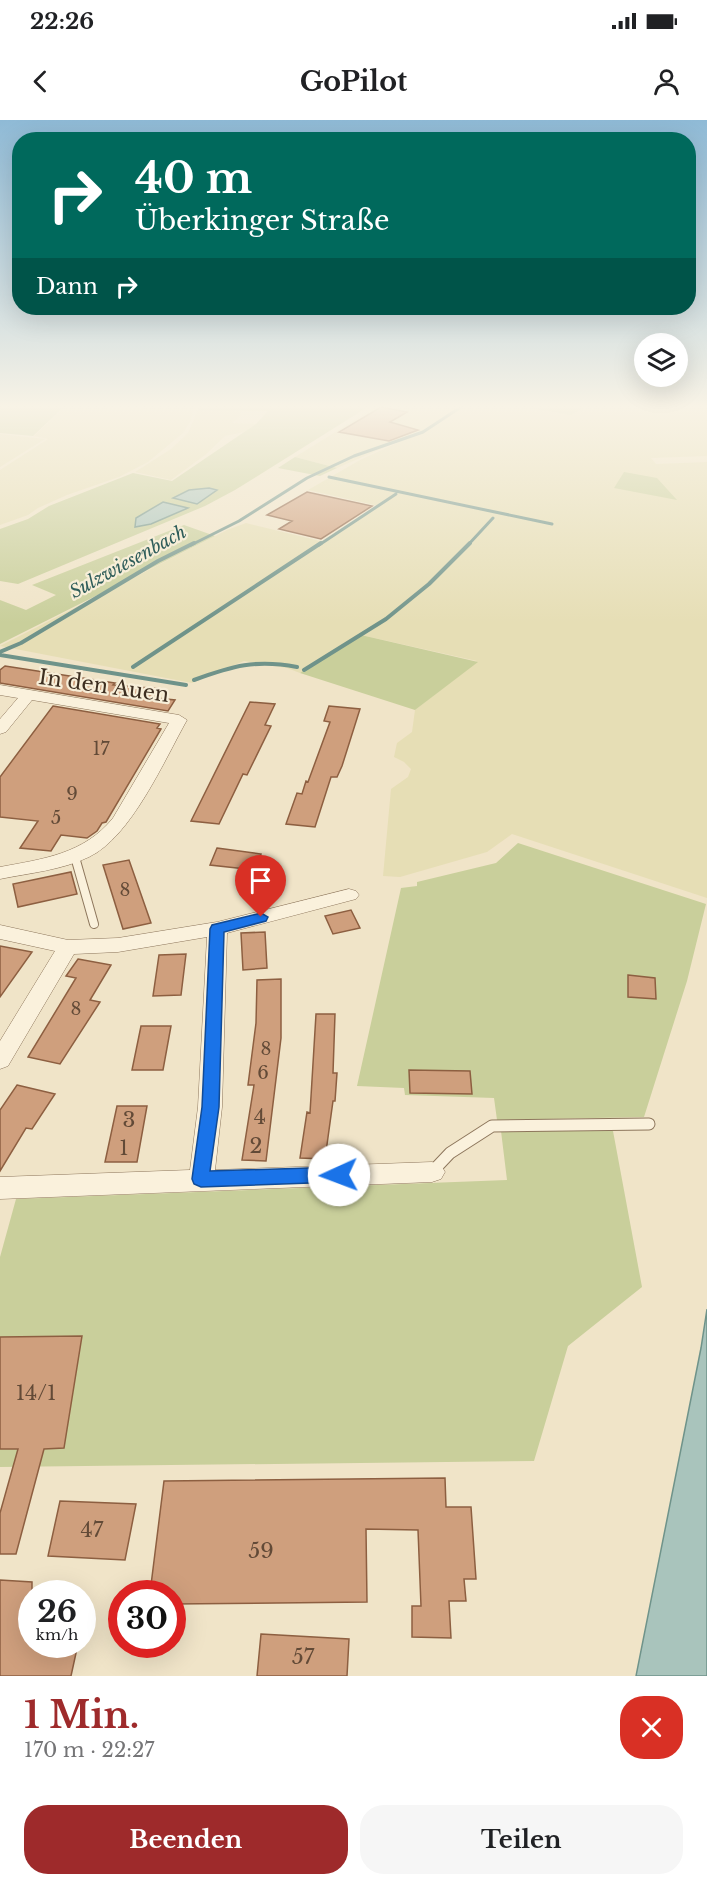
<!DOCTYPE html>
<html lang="de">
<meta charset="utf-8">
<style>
body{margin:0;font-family:"Libre Baskerville",serif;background:#f6f6f6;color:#202124;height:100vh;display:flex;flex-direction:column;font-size:22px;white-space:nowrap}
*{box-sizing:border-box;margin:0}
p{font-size:20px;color:#757577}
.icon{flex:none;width:33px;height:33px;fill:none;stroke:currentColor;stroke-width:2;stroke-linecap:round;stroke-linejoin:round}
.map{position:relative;height:1556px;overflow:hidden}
.panel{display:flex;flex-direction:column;background:#fff;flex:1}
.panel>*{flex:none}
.top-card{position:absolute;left:12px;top:12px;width:684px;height:183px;border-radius:24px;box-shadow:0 6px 24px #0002;background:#00695c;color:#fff;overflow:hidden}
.controls{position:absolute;left:634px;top:213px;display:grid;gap:12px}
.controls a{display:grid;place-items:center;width:54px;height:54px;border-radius:50%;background:#fff;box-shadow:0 6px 24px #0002;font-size:30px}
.speed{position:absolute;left:18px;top:1460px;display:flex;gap:12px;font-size:30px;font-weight:700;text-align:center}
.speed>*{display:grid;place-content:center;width:78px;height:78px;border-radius:50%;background:#fff;box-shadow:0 6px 24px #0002;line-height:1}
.speed small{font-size:15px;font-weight:400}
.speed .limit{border:9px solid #d22;background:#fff;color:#111}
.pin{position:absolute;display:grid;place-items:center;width:51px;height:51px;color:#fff;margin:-62px -26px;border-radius:50% 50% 50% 0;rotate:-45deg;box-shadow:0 0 6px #0007}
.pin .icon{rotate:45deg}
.me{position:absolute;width:66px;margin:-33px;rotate:268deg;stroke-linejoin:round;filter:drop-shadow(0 0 4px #0008)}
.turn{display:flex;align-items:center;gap:21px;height:126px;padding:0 24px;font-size:27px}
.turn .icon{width:78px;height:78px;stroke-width:2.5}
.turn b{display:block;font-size:42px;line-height:51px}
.then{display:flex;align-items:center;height:57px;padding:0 24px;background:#0003;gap:12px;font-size:22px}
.round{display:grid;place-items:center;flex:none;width:63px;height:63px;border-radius:24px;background:#f6f6f6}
.summary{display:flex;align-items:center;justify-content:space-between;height:102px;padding:0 24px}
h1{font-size:36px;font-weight:700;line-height:45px;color:#9e2a2b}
.primary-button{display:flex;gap:12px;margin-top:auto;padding:12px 24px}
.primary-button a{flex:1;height:69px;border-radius:24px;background:#9e2a2b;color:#fff;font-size:24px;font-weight:700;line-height:69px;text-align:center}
.primary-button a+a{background:#f6f6f6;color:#202124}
.status{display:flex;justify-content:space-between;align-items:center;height:42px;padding:0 30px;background:#fff;direction:ltr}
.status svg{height:16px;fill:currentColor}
header{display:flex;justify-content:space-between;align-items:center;height:78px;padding:0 24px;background:#fff;font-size:27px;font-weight:700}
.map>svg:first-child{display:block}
.farmland{fill:#e6deb5}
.green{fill:#c9cf9b}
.water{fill:#a9c4bc;stroke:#6f938a;stroke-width:1.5}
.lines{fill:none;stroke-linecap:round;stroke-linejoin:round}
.stream-far1{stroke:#6f938a;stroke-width:3}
.stream{stroke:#6f938a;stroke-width:4}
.building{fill:#cf9f7d;stroke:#8d5f41;stroke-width:1.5}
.service-far1-casing{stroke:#8d765c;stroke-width:10}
.service-casing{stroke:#8d765c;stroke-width:13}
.minor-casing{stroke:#8d765c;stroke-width:1}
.service-far1{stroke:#faf1dc;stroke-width:8}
.service{stroke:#faf1dc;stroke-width:11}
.minor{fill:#faf1dc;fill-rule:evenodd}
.route{fill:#1a73e8;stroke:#114b97;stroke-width:1.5}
.labels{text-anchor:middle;stroke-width:4.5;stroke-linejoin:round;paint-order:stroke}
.far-water-label{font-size:18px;font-style:italic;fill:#2f5d5a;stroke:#f7eed8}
.number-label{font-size:18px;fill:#624a37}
.street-label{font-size:21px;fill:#3d2e20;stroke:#f7eed8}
.near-number-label{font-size:21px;fill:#624a37}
</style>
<div class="status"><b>22:26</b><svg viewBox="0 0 49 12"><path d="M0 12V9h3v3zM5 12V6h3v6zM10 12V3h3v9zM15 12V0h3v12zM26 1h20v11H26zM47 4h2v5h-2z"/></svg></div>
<header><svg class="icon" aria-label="back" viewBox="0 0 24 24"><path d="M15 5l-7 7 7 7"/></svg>GoPilot<svg class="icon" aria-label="person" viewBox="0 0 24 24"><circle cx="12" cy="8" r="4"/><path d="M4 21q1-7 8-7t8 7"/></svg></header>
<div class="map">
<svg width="707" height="1556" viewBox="0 0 707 1556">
<rect width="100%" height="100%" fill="#f0e4c8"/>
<!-- farmland -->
<path class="farmland" d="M67,285H109L108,289H143L144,285H194L191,300L183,313L148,342L119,357L67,375L38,388L28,395L0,405V350L48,319L34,316Z
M379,285H707V336L651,338L656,344L707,342V778L512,714L487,732L400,757L383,756L391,669L408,657L411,649L404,642L394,637L397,623L412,612L415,590L477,541L361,515L300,553L287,548L244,541L192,563L0,526L227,410L246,403L324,422L379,386L308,370L360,340L425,310L337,348L295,337Z
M198,290H231L241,292V295L232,303L256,304L244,312L225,316L205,335L171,360L135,352L171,329L188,313Z
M0,314L45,319L0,347Z"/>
<!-- green -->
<path class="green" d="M0,285H66L33,316L0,313Z
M199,285H371L235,370L205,386L18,464L0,461V409L28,399L49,386L133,353L172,361L256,304L268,291L198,290Z
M513,285H579L585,287L571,295Z
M295,337L337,348L320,356L278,348Z
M624,352L657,358L677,380L614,368Z
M184,405L215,416L0,524V480L26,490L56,475L32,465Z
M361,515L478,542L415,590L300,553Z
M518,723L706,784L687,861L644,997L497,1000L494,978L405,975L404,968L357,966L401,768L417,766V762L496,743Z
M501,1011H613L642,1167L568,1226L534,1341L0,1347V1137L16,1079L507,1060Z"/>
<!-- water -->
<path class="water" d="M209,368L217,370L197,384L173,378L189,370Z
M163,382L188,388L151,404L135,407L136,398Z
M707,1189V1556H636L701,1228Z"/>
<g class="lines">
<!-- stream-far1 -->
<path class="stream-far1" d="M329,357L552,404
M191,425L239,401L307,358L354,336L423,312L464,285
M319,425L396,374
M468,425L493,398"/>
<!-- stream -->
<path class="stream" d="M0,532L21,523L158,441L194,423
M0,535L186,565
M133,547L321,423
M304,550L386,499L429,464L470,423
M194,560C232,546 256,539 297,547"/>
</g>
<!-- building -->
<path class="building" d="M381,287L407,292L390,302L418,310L389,321L339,312Z
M307,372L372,386L321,419L279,409L292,401L267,395Z
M5,546L115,563L113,565L161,569L155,578L175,580L168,591L0,563V550Z
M250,582L275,584L265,605L271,606L247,655L243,654L219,704L191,701Z
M53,586L160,604L157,608L161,609L106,702L102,703L97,711L87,718L61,715L51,731L20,728L38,701L0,697V657Z
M329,586L360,589L342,646L337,657H331L315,707L286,704L297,673L302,674L306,661L308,662L330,602L324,601Z
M217,728L261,734L255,750L210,745Z
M129,740L151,803L123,809L103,745Z
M71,752L77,774L18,787L13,764Z
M351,790L360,808L333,814L325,796Z
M265,812L267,848L243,850L241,813Z
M0,826L32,832L0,877Z
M186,834L181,875L153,876L159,835Z
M78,839L111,845L90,880L100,882L60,944L28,937L76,858L66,856Z
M628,855L655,858L656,879L628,877Z
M281,859V918L266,1041L242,1040L254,965H248L256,903L257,860Z
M316,894H335L333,953H337L335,981H333L325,1039L300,1038L307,992L310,993Z
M141,906H171L163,950H132Z
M409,950L470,951L472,974L410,973Z
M17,965L55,974L32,1009L26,1008L0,1051V990Z
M117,986H147L137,1042H105Z
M82,1216L64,1328L44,1329L16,1434H0V1393L18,1329H0V1217Z
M445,1358L446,1387H471L476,1459H464L466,1481H449L451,1518L412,1517V1486H421L418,1410L366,1409L367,1482L172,1484V1473H150L164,1361Z
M60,1381L136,1384L125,1440L48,1436Z
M0,1460L32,1462V1524H78L71,1556H0Z
M261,1514L349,1519L347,1556H257Z"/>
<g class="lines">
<!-- service-far1 casing -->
<g class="service-far1-casing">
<path id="service-far1" d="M75,737L94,804"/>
</g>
<!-- service casing -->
<g class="service-casing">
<path id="service" d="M432,1052L450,1033L492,1006L649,1004"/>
</g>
<!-- minor casing -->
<g class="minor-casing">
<path id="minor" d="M0,565L179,595L187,600C164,641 131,717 89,737C62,750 30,753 0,759V747C43,739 84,734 113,698L169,603L32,580L6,612L0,614V599L18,578L0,575Z
M349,769L356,771L359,775L356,779L227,813L222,987L215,1050L432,1042L441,1045L445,1052L441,1059L432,1062L0,1079V1057L190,1050L198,987L207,817L118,832L74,834L8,946L0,949V921L55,831L0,819V805L68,820L118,818L217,802Z"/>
</g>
<!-- service-far1 -->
<use href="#service-far1" class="service-far1"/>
<!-- service -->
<use href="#service" class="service"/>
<!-- minor -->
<use href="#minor" class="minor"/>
</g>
<!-- sky -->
<linearGradient id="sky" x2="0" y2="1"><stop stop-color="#8fbad6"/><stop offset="0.57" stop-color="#f8f3e6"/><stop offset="1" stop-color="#f8f3e6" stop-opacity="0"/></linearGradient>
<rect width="707" height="503" fill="url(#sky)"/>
<!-- route -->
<path class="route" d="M261,793L268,797L266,801L224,812L219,987L210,1051L339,1047L346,1050L348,1055L346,1060L339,1062L201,1067L194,1064L192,1059L202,987L210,809L212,805Z"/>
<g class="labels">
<!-- far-water labels -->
<g class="far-water-label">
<text transform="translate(128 442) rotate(-29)" y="6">Sulzwiesenbach</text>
</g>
<!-- number labels -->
<g class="number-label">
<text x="101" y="635">17</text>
<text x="72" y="680">9</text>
<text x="56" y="704">5</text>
<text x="125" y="776">8</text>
<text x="76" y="895">8</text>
<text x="266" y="935">8</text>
<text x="263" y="959">6</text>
</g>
<!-- street labels -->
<g class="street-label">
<text transform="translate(104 566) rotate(8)" y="7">In den Auen</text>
</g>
<!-- near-number labels -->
<g class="near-number-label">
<text x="260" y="1004">4</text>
<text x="129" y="1007">3</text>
<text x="256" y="1033">2</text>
<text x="124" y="1035">1</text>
<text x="36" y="1280">14/1</text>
<text x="92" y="1417">47</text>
<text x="261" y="1438">59</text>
<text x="303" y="1544">57</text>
</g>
</g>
</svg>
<div class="controls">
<a><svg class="icon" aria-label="layers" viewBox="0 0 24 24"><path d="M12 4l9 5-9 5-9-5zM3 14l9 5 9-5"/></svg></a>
</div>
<div class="speed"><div>26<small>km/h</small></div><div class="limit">30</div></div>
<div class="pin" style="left:261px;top:797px;background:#d93025"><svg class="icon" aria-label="arrive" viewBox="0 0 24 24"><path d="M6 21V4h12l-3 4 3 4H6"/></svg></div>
<svg class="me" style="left:339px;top:1055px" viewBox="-20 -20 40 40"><circle r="19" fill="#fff"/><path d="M0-13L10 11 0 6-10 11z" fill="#1a73e8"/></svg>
<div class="top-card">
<div class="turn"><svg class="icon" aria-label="right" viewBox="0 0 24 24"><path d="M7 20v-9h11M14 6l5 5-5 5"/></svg><div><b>40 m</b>Überkinger Straße</div></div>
<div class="then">Dann<svg class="icon" aria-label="right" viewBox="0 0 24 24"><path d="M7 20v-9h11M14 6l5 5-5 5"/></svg></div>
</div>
</div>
<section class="panel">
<div class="summary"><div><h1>1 Min.</h1><p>170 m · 22:27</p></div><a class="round" style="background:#d93025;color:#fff"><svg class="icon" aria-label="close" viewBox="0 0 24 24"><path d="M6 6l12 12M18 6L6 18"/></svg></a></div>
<div class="primary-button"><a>Beenden</a><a>Teilen</a></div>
</section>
